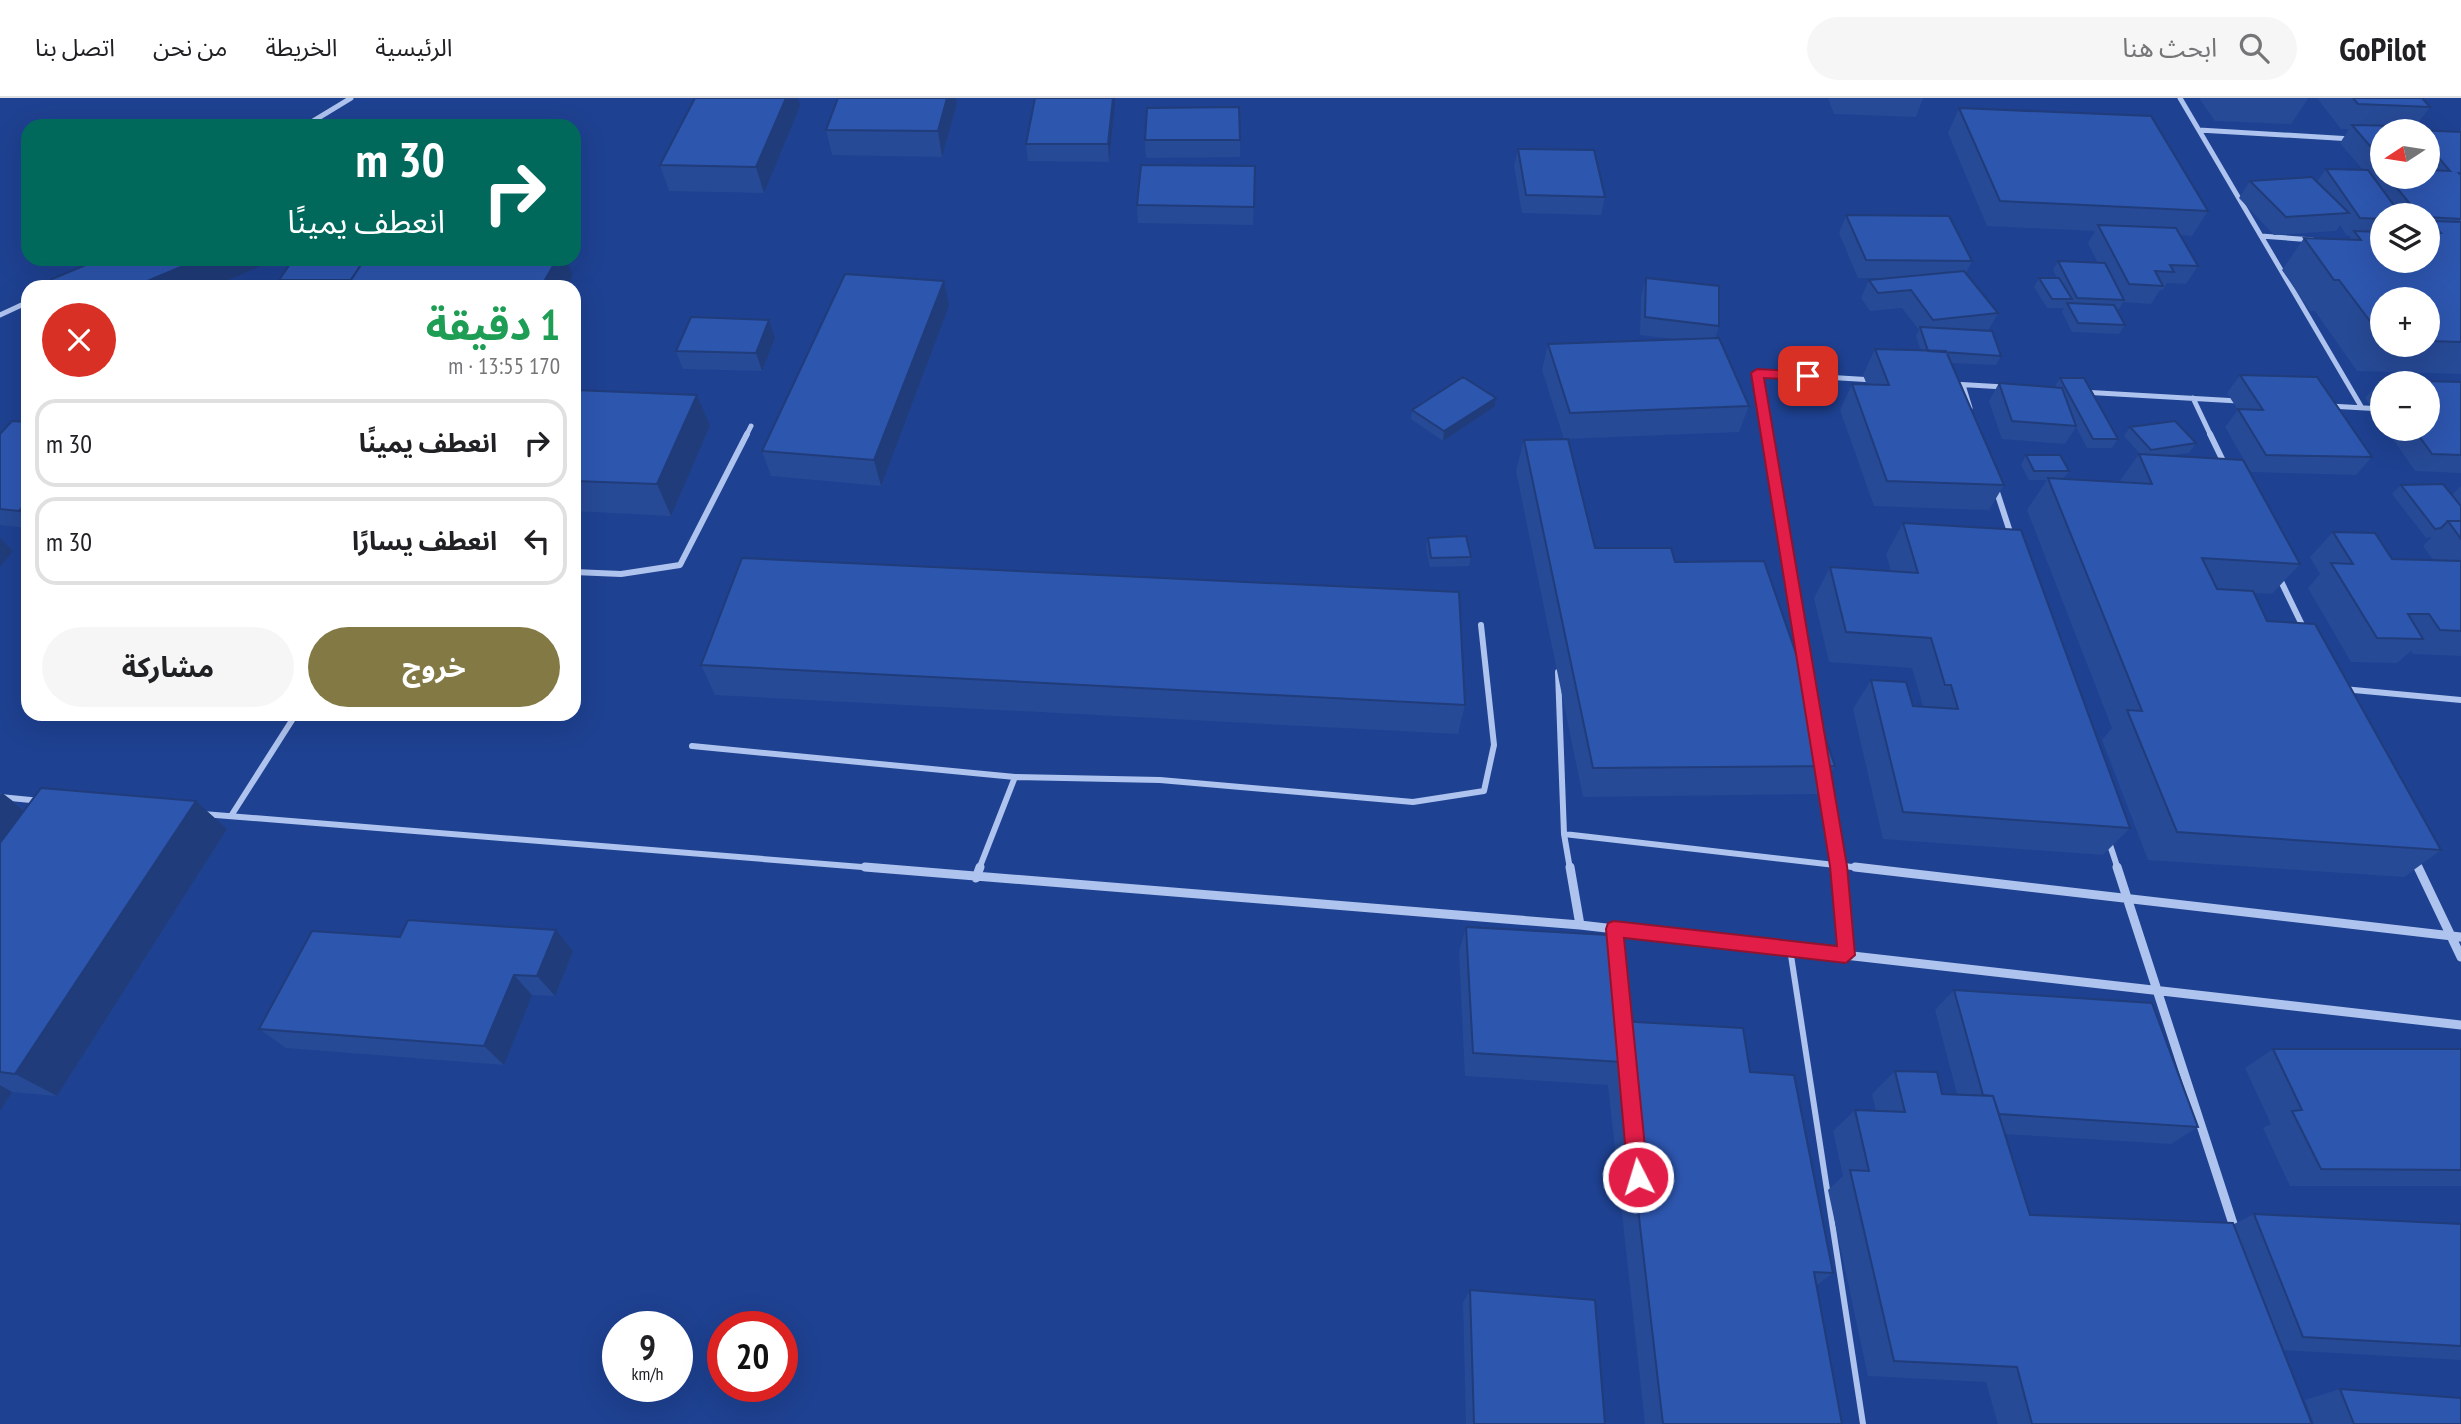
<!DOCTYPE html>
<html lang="ar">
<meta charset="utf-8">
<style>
body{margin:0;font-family:"PT Sans Narrow","Noto Sans Arabic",sans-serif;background:#f6f6f6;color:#202124;direction:rtl;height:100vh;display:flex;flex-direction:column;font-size:26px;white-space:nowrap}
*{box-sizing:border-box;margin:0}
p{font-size:23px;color:#757577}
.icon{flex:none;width:38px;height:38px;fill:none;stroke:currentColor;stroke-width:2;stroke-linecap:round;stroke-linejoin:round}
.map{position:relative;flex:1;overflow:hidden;direction:ltr}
.panel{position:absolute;left:21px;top:182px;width:560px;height:441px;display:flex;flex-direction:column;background:#fff;border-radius:21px;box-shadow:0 7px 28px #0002;direction:rtl}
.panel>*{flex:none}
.banner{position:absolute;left:21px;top:21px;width:560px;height:147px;border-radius:21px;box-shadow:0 7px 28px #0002;direction:rtl;background:#00695c;color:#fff;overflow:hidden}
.needle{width:46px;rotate:258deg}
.fabs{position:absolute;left:2370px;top:21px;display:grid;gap:14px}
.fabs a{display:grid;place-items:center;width:70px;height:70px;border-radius:50%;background:#fff;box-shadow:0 7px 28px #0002;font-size:35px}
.speed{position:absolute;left:602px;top:1213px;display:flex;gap:14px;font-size:35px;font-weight:700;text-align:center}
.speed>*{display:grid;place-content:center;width:91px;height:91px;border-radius:50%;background:#fff;box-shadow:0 7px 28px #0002;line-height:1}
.speed small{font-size:18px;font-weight:400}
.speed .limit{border:10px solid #d22;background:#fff;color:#111}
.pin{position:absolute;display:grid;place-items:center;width:60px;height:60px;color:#fff;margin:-30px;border-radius:14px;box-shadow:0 4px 10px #0006}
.me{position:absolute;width:77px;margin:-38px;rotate:355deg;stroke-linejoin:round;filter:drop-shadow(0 0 5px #0008)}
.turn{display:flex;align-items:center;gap:24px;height:147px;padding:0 21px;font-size:32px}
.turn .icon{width:91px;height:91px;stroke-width:2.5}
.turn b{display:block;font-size:49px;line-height:60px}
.round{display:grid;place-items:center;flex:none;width:74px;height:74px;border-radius:37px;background:#f6f6f6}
.headline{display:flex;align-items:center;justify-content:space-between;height:119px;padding:0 21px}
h1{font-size:42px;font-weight:700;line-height:52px;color:#1e9e55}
.action{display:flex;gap:14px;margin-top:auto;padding:14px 21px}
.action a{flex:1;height:80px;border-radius:42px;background:#837945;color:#fff;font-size:28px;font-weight:700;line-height:80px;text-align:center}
.action a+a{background:#f6f6f6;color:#202124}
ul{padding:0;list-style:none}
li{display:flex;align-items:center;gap:21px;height:88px;margin:0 14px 10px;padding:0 7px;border:4px solid #e0e0e0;border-radius:21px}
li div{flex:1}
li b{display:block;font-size:26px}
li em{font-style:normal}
header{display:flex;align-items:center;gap:42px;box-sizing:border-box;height:98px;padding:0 35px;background:#fff;border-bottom:2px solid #e0e0e0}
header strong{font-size:33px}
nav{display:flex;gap:38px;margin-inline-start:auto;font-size:24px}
.search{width:490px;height:63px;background:#f6f6f6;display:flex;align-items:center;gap:18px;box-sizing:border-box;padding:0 24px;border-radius:38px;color:#757577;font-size:26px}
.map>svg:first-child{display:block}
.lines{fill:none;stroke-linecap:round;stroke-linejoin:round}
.lane{stroke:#aec3ee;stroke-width:6}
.street-far2{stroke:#aec3ee;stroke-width:5}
.street-far1{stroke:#aec3ee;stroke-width:6}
.street{stroke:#aec3ee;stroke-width:9}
.wall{fill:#274a96;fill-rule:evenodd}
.shaded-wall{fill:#203c7a}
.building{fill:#2d56af;stroke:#203c7a;stroke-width:2}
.route{fill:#e11d48;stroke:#92132f;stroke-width:2}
</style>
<header>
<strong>GoPilot</strong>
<div class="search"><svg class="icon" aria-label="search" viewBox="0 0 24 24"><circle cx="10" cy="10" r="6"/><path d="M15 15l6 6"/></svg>ابحث هنا</div>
<nav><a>الرئيسية</a><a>الخريطة</a><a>من نحن</a><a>اتصل بنا</a></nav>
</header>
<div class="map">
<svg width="2461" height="1326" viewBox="0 0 2461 1326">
<rect width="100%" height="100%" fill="#1e4191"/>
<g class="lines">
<!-- lane -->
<path class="lane" d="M1614,831L1624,929
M1790,851L1863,1326"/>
<!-- street-far2 -->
<path class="street-far2" d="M2180,0L2362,310
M305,28L351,0
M2199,32L2352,41
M2261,138L2313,142
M0,217L28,204
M1953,286L2004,289
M1963,287L1970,310
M2082,294L2238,303
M2193,300L2211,338
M2330,308L2382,311
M746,338L751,328
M1768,338L1757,275L1874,282"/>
<!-- street-far1 -->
<path class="street-far1" d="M1767,336L1813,610
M2210,336L2226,369
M1996,391L2012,440
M574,474L621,476L680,467L747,336
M2278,477L2305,533
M1558,574L1564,736L1570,771
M2343,591L2461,602
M692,648L1015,679
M1824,674L1839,771
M0,699L41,703
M203,716L887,771
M231,718L296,616
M1564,736L1870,771
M2108,741L2118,771
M2414,762L2418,771
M979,771L1015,679L1160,682L1413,704L1484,693L1494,647L1481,527"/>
<!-- street -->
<path class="street" d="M865,769L1580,827L2461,927
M1570,769L1580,827
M1839,769L1846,857
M1855,769L2461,839
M2117,769L2235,1132
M2418,769L2461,859
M976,780L980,769"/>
</g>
<!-- wall -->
<path class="wall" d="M838,0H956L957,5L942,59L832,57L826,32Z
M1035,0H1115V8L1109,64L1028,63L1026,46Z
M1828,0H1923L1916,19L1834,16Z
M2199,0H2307L2308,1L2291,26L2215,23Z
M2317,0H2422L2430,9L2412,33H2382V79H2427V33H2415L2416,32L2461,34V276L2357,273L2315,213H2310L2282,172L2304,140L2348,142L2351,138H2347L2340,127L2336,133L2274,137L2239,100L2250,83L2317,84L2326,71L2363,72L2340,45L2349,31H2341ZM2382,117H2427V163H2382ZM2382,201H2427V247H2382Z
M800,8L764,95L669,93L660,67Z
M1959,10L2208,113L2192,138L2180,137L2198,168L2186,186L2167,185L2163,192H2160L2151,206L2123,204L2119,211H2117L2125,227L2119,236L2072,234L2062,214L2064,210H2047L2034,189L2039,180H2057L2053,172L2058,163L2098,165L2088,145L2095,133L1987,128L1948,35Z
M1145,42H1240V59L1146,60Z
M1518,51L1605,99L1601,117L1522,115L1514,68Z
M1255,68L1253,127L1138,125L1137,107Z
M1846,117L1972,163L1966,175L1998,215L1988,233L2001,258L1996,267L1951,265L2004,387L1989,412L1874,408L1840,312L1852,286L1867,287L1863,277L1875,251L1921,253L1916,238L1919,232L1902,210L1870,213L1861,200L1869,182L1891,180H1858L1839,135Z
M566,161L573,177L567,189H283L279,182L362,165Z
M1646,180L1719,228L1715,241L1749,308L1739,334L1564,341L1542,272L1548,246L1681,242L1640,237L1641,198Z
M949,208L881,388L771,378L762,353Z
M775,240L762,273L683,271L676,253Z
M2240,277L2372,359L2356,377L2251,374L2225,329L2238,312L2227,295Z
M2060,280L2118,341L2112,350H2087L2076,329L2065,346L2002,341L1989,303L1999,285L2054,290Z
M2380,282L2461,284V375L2415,373L2386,331H2427L2382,285V325L2365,300Z
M574,292L697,297L710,328L671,418L574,413Z
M1494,309L1443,343L1411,321L1412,312Z
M28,324V430L0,427V336Z
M2130,329L2196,345L2189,355L2166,358L2300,466L2272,496L2254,495L2267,523L2441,752L2404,779L2148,762L2102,642L2112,630L2027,412L2047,382H2029L2021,367L2026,357L2069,373L2063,381L2119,384L2139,356H2140L2124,338Z
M1524,342L1595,450L1675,464L1835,668L1817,696L1583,699L1516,373Z
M2401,387L2452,397L2461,388V558L2413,556L2411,553L2397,565L2351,564L2308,490L2320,476L2310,459L2333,434L2392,461L2433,462L2423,448L2432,439L2426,440L2392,396Z
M1903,425L2130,730L2103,757L1883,741L1853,611L1871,582L1913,608H1923L1912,570L1829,564L1814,500L1830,469L1891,473L1886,456Z
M1428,440L1471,459L1469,468L1430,469L1426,449Z
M701,567L1465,607L1458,636L715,597Z
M0,695H2L25,712L227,731L57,998L12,994L0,1013Z
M1466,829L1619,923L1750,974L1833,1175L1816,1188L1842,1326H1645L1608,987L1465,978L1459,854Z
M573,853L555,898L532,897L504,967L286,950L259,931Z
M1954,892L2198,1029L2171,1046L2005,1036L2030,1117L2234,1126L2254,1116L2461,1126V1262L2283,1252L2312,1326H1998L1986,1284L1868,1278L1828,1092L1843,1078L1833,1033L1855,1012L1876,1013L1872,996L1895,973L1942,996H1957L1935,912Z
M2273,951H2461V1088H2290L2263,1030L2271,1026L2245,970Z
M1470,1192L1605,1326H1466L1463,1205Z
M2340,1291L2461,1326H2314L2305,1302Z"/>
<!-- shaded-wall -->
<path class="shaded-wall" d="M786,0H798L800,8L764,95L756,69Z
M947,0H956L957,5L942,59L938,33Z
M1113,0H1115V8L1109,64L1108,46Z
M200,161H277L212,189H133Z
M557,161H566L573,177L567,189H541Z
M944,183L949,208L881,388L874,362Z
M769,222L775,240L762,273L756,255Z
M697,297L710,328L671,418L657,386Z
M1496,300L1494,309L1443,343L1444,333Z
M28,403V422L19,413Z
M0,440L13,453L0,469Z
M2,695L31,718L0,761V697Z
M196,703L227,731L57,998L15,976Z
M556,832L573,853L555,898L537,878Z
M514,877L532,897L504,967L484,948Z
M0,987L12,994L0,1013Z"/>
<!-- building -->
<path class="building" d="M695,0H786L756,69L660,67Z
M838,0H947L938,33L826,32Z
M1035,0H1113L1108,46H1026Z
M2353,0H2422L2430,9L2358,6Z
M1239,9L1240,42H1145L1147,10Z
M1959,10L2151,18L2208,113L2000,103Z
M2352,27L2401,28L2406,33H2382V62Z
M2416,32L2461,34V75H2459L2461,77V121L2427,119V117H2419L2388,79H2427V72L2450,73L2427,46V33Z
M1518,51L1594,52L1605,99L1526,97Z
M2427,56L2437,67H2427Z
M1141,67L1255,68L1254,109L1137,107Z
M2326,71L2368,72L2401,117H2382V121L2360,120Z
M2312,79L2349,115L2286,119L2250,83Z
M1846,117L1949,118L1972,163L1866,162Z
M2431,123L2461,124V244L2427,243V201H2382V239L2339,182H2334L2304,140L2361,142L2354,133L2382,134V163H2427V135H2441Z
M2098,127L2176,130L2198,168L2170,167L2174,174L2155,173L2163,188L2129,186Z
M100,161H200L133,189H59L52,181Z
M365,161H557L541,189H346Z
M2058,163L2105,165L2124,202L2077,200Z
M362,165L351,182H279L290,166Z
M1964,173L1998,215L1933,222L1911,192L1878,195L1869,182Z
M845,176L944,183L874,362L762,353Z
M1646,180L1719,188V228L1645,219Z
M2039,180H2059L2072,201H2052Z
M2067,205L2114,207L2125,227L2078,225Z
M691,219L769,222L756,255L676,253Z
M1920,229L1992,233L2001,258L1928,253Z
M1719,240L1749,308L1570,315L1548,246Z
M1875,251L1946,253L2004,387L1887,383L1852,286L1889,287Z
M2240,277L2317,279L2372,359L2266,357L2238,311L2263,312Z
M1463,279L1496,300L1444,333L1412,312Z
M2060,280H2084L2118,341H2093Z
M2380,282L2461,284V357L2432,356L2414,331H2427V285H2382Z
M1999,285L2062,290L2076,328L2012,323Z
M574,292L697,297L657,386L574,383Z
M12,323L28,324V403L19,413L0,411V336Z
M2175,323L2196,345L2151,352L2130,329Z
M1568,341L1595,450H1671L1675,464L1764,463L1835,668L1593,670L1524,342Z
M2139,356L2243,362L2300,466L2202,460L2217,491L2253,493L2267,523L2315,526L2441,752L2177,734L2127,612L2142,613L2048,380L2152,386Z
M2026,357H2060L2069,373H2034Z
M2443,386L2461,408V423H2448L2441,430L2435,431L2401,387Z
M2448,423H2461V441Z
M1903,425L2021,432L2130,730L1903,714L1871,582L1906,584L1913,608L1958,611L1951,587H1945L1931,540L1846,534L1830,469L1918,475Z
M2333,434L2375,435L2392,461L2461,463V533L2440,532L2429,516H2408L2423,541L2377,540L2331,465L2353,466Z
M1466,438L1471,459L1431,460L1428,440Z
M742,460L1459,494L1465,607L701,567Z
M41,690L196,703L15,976L0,974V745Z
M408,822L556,832L537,878L514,877L484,948L259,931L312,833L400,839Z
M1466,829L1609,837L1619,923L1743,930L1750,974L1794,977L1833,1175L1814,1174L1842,1326H1663L1621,964L1473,955Z
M1954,892L2152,905L2198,1029L1999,1016L1993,998L1983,997Z
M2273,951H2461V1072L2321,1071L2292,1013L2302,1012Z
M1895,973L1937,974L1942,996L1993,998L2030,1117L2233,1125L2312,1326H2032L2017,1269L1894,1263L1850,1072L1869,1073L1855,1012L1905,1014Z
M2254,1116L2461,1126V1248L2303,1239Z
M1470,1192L1595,1202L1605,1326H1474Z
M2340,1291L2461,1300V1326H2354Z"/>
<!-- route -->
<path class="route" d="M1757,271L1808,274L1815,278L1808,282L1764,280L1847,768L1855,857L1846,865L1624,840L1648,1079L1645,1085L1638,1088L1631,1085L1628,1079L1606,831L1608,825L1614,823L1837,848L1830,768L1751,275Z"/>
</svg>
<div class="fabs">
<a><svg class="needle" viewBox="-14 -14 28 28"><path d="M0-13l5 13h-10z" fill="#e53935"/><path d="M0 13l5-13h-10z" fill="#757577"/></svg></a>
<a><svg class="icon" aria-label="layers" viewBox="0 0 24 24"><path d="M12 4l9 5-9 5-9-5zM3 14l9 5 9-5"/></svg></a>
<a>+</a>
<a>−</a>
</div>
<div class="speed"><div>9<small>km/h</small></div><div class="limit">20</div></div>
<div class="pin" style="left:1808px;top:278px;background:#d93025"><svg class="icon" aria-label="arrive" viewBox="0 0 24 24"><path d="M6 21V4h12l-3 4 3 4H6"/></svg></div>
<svg class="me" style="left:1638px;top:1079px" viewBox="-20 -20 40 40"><circle r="17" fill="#e11d48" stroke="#fff" stroke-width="3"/><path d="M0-11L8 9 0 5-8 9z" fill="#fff"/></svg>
<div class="banner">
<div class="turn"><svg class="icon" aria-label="right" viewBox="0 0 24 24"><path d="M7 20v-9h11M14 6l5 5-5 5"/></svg><div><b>30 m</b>انعطف يمينًا</div></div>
</div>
<section class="panel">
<div class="headline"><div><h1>1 دقيقة</h1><p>170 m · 13:55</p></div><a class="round" style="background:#d93025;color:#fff"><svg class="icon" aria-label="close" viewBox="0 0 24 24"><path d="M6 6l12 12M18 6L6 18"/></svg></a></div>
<ul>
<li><svg class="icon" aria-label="right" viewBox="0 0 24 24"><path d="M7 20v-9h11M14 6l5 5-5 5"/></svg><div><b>انعطف يمينًا</b></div><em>30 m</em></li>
<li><svg class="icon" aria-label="left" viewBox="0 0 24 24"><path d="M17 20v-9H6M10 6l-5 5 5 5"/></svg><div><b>انعطف يسارًا</b></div><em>30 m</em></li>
</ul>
<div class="action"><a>خروج</a><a>مشاركة</a></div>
</section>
</div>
